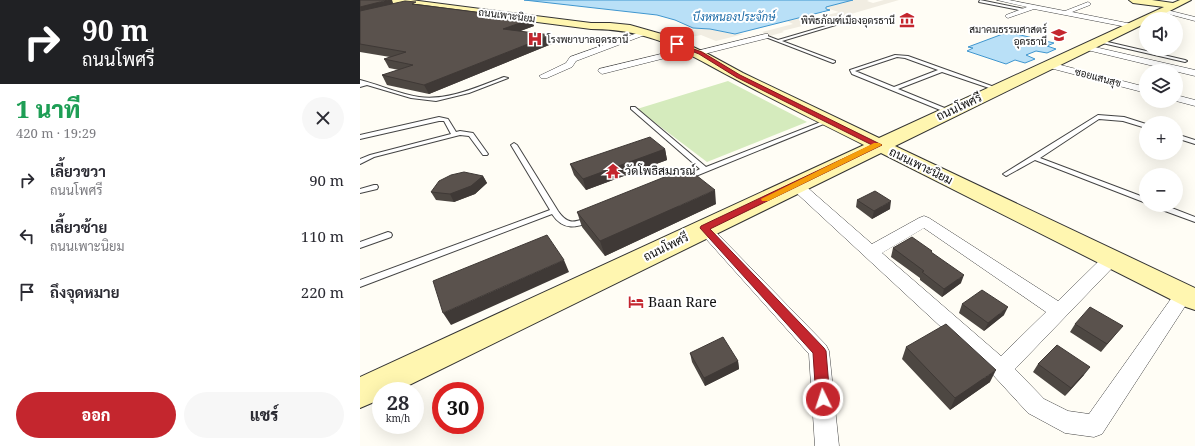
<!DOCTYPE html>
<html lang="th">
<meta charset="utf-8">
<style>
body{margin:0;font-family:"Noto Serif",Sarabun,serif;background:#f7f7f7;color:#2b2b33;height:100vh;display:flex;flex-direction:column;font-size:15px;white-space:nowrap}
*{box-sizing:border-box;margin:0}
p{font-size:13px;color:#7c7c81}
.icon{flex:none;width:22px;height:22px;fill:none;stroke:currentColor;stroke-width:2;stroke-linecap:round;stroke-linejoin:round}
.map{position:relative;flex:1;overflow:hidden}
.side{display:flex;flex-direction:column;background:#fff;width:360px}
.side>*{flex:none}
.hud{background:#202124;color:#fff;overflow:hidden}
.tools{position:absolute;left:779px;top:12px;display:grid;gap:8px}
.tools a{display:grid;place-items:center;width:44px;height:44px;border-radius:50%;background:#fff;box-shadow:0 4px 16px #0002;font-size:20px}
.speed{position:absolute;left:12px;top:382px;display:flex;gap:8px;font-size:20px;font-weight:700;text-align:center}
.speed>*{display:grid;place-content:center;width:52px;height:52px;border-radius:50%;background:#fff;box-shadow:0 4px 16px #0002;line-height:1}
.speed small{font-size:10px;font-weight:400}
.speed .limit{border:6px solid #d22;background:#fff;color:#111}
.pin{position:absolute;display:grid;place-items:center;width:34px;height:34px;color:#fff;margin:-17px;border-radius:8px;box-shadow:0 2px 6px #0006}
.me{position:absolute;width:44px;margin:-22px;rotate:356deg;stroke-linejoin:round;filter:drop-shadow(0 0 3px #0008)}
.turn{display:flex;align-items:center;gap:14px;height:84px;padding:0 16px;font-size:18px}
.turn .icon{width:52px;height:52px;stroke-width:2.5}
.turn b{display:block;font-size:28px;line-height:34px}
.round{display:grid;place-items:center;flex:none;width:42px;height:42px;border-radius:21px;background:#f7f7f7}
.headline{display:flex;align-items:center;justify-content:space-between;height:68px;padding:0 16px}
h1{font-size:24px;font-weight:800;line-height:30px;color:#1e9e55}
.button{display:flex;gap:8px;margin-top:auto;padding:8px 16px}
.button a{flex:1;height:46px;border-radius:24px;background:#c4262e;color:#fff;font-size:16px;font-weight:800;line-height:46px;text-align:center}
.button a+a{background:#f7f7f7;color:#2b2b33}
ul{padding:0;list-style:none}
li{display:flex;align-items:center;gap:12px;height:56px;padding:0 16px}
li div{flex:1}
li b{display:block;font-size:15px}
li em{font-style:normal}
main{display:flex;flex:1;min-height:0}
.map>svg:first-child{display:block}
.green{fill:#d5ebbd}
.plaza{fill:#f1ede2}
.water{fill:#b9e0f7;stroke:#3f96cf}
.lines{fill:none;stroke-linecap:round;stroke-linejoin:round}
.lane-casing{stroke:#444;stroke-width:2}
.street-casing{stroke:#444;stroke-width:1}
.secondary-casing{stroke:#333;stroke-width:2}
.lane{fill:#fff;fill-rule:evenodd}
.street{fill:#fff;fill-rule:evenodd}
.secondary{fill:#fff6b0;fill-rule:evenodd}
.wall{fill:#4d4742}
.shaded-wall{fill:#3f3936}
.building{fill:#5a524d;stroke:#3f3936}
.route{fill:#c4262e;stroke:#7f191e}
.slow{fill:#f59e0b}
.labels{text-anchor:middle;stroke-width:4;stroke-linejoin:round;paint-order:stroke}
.far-street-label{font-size:10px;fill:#111;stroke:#fff}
.far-poi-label{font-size:10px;fill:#111;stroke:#fff;text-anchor:end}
.far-water-label{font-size:11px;font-style:italic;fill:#1768a6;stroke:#fff}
.street-label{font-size:12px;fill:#111;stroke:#fff}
.poi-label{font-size:12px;fill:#111;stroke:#fff;text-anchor:start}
.near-poi-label{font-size:14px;fill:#111;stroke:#fff;text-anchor:start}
</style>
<main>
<section class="side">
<div class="hud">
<div class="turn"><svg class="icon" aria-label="right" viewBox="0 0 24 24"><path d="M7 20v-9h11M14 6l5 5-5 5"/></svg><div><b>90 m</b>ถนนโพศรี</div></div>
</div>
<div class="headline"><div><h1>1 นาที</h1><p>420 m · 19:29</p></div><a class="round"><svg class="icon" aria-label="close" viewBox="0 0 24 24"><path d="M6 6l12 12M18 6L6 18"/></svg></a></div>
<ul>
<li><svg class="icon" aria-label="right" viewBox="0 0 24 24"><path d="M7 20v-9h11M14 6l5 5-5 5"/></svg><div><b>เลี้ยวขวา</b><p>ถนนโพศรี</p></div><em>90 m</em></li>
<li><svg class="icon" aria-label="left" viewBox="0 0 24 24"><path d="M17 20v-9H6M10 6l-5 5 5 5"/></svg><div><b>เลี้ยวซ้าย</b><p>ถนนเพาะนิยม</p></div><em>110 m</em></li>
<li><svg class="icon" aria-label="arrive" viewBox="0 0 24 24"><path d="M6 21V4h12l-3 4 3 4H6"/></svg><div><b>ถึงจุดหมาย</b></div><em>220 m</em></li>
</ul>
<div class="button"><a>ออก</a><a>แชร์</a></div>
</section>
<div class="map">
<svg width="835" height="446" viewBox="0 0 835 446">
<rect width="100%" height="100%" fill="#fffdf5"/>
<!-- green -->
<path class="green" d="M368,81L447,122L347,162L277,109Z"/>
<!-- plaza -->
<path class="plaza" d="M491,0H509L507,1L513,3L524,0H539L491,14L422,31L424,32L410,36L402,32L433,24L427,21L438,19L445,21L479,12L466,8L468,6Z
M337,29H350L368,33L384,34L356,41L341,35L326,38L320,36L334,32L332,31Z"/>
<!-- water -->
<path class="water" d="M164,0H493L466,7V9L470,10L375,34L350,29L333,28L315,20L297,15Z
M648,32L694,43L687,46L696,49L687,53L676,51L666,55L675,59L665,63L655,60L646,64L607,51L613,48L608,47Z"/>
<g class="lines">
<!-- lane casing -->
<g class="lane-casing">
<path id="lane" d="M620,0L664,9L666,10L664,11L619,2Z
M476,23L479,24L422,41L475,61V62L473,63L403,36L405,35L418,40Z
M739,40L825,60L827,61L825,62L738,42Z
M535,55L548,56L640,89L635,90L582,72L538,89L592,111L593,112L590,114L492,74L490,70ZM537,57L545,58L578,70L534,87L495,71Z
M144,77L148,78L109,93L76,101L51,98L7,85L0,87V83H2H0V80C20,85 39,94 59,97C88,101 117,87 144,77Z
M271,107H275L346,167L466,120L471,121L326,180L322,178L340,169L271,109Z
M738,115L764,117L786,124V128L763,121L739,119L680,158L786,198V203L675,160L648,175L646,176L643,174Z
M79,117L88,119L96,132L100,131L113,133L128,154L127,155H123L109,136L100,135L14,157L0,164V159L10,155L91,134L84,121H79L0,139V135Z
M816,134L835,140V144L816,138Z
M154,143L157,145L198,211C209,227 216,221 231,217H234L235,219L234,221C217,227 204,232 192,214L0,287V280L190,210L151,145Z
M14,185H17L18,187L17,189L0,193V189Z
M793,205H804L835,217V222L794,207Z
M28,232L31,233L32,235L31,237L0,248V242Z"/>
</g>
<!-- street casing -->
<g class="street-casing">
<path id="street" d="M637,0H649L705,11L728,2L731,4L730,5L712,12L772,24L775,26L772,28L674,9L648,18L646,17V15L667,7Z
M803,9L835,17V21L801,12L800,11Z
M283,31H289L290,33L216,61L212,67L187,78H181L179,76L206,63L210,57Z
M405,34H408V38L340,55L336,53L337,51Z
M723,45H726L835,70V76L723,49Z
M330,47H333V51L242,74L238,71L239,69Z
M689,62L786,87V93L686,67L685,65L686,63Z
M816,95L835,100V106L816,101Z
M436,181L441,182L512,244L559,218L564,216L569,218L698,301L745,255L751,253L757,255L759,259L757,263L655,369L684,399L708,411L729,414L818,289L824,287L830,289L833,294L742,434L734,437L705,433L668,413L634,376L431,188L429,185L431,182ZM564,228L686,312L641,356L522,253Z
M344,223L349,225L466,345L469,351L479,446H455L449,354L339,231L336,228L339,225Z"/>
</g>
<!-- secondary casing -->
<g class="secondary-casing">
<path id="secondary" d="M26,0H51L231,23H250L270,25L312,37L348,54L383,73L519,138L804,7L773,3L769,0H792L813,3L820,0H831L794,19H786V23L535,146L835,288V310L826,307L521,153L37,391H21V399L0,408V377L504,145C461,123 417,102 375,79C323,52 293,29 231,29L30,3Z"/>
</g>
<!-- lane -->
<use href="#lane" class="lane"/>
<!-- street -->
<use href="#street" class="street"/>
<!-- secondary -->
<use href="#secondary" class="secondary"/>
</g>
<!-- wall -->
<path class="wall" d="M0,0L33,4H57L171,19L174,26L160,31L194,43L69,94L27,85L22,75L39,70L29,68L24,59L30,57L0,52Z
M305,149L307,160L226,190L214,175L210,164Z
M123,176L127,183L115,194L94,202L76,200L71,192Z
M497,200L530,209L512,219L496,207Z
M356,204L245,256L222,227L217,212Z
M533,248L572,253L601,283L582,297L560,280V278L531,257Z
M602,304L644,315L624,331L599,313Z
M715,324L756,334L741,352L710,332Z
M546,347L630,382L590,410L542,359Z
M330,353L378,361L379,369L345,386L332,362Z
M678,364L724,375L705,396L673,372Z"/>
<!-- shaded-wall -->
<path class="shaded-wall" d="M28,0H32L34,6L0,14V7Z
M171,19L174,26L145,37L143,29Z
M191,35L194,43L69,94L64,85Z
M305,149L307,160L226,190L223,179Z
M123,176L127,183L115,194L94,202L90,194Z
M355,190L356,204L245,256L240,241Z
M531,201L530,209L512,219L514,211Z
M204,260L209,272L91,325L83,313Z
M604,275L601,283L582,297L584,289Z
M648,307L644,315L624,331L628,323Z
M378,361L379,369L345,386L344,378Z
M730,367L724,375L705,396L711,388Z
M636,370L630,382L590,410L595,398Z"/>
<!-- building -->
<path class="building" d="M0,0H28L0,7Z
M45,1L56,2L52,4L171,19L143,29L191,35L64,85L22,75L53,65L24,59L46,52L0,44V11Z
M290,137L305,149L223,179L210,164Z
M327,168L355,190L240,241L217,212Z
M104,172L123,176L111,186L90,194L71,192L79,181L91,175Z
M515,191L531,201L514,211L497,200Z
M187,235L204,260L83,313L73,281Z
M552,237L572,251L571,252L604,275L584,289L562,272L564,271L533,248Z
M622,290L648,307L628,323L602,304Z
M730,307L763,326L747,344L715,324Z
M586,324L636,370L595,398L546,347Z
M363,337L378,361L344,378L330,353Z
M697,345L730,367L711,388L678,364Z"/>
<!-- route -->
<path class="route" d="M317,43L342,52L380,75L522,145L350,229L464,348L466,351L470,399L468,403L463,405L458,403L456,399L453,353L340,228L341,226L512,145L376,77L339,54L316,45Z"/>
<!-- slow -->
<path class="slow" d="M514,143H519L522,145L408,201H402L401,199Z"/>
<!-- icons -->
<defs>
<g id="museum-bare" transform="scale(1.2)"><path d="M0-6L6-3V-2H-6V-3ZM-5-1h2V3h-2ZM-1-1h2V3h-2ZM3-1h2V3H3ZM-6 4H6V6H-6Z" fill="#c4262e" stroke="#fff" stroke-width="2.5" paint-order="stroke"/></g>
<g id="university-bare" transform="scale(1.2)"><path d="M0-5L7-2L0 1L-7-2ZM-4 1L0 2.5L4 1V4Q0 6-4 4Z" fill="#c4262e" stroke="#fff" stroke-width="2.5" paint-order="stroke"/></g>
<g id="hospital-bare" transform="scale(1.2)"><path d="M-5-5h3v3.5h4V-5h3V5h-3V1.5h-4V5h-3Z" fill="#c4262e" stroke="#fff" stroke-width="2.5" paint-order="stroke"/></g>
<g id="temple-bare" transform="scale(1.2)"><path d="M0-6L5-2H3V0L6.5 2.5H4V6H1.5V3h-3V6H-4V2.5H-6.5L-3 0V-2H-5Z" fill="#c4262e" stroke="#fff" stroke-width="2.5" paint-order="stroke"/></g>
<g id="hotel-bare" transform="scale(1.2)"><path d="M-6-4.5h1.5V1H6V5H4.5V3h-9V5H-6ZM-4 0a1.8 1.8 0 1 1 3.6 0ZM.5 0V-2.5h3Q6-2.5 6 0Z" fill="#c4262e" stroke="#fff" stroke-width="2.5" paint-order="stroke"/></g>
</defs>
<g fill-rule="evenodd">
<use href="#museum-bare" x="547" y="20"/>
<use href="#university-bare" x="699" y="35"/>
<use href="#hospital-bare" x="175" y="39"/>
<use href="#temple-bare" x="253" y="171"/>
<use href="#hotel-bare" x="276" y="302"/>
</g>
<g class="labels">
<!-- far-street labels -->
<g class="far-street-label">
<text transform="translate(147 15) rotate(7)" y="4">ถนนเพาะนิยม</text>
<text transform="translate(738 77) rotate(15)" y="4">ซอยแสนสุข</text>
</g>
<!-- far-poi labels -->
<g class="far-poi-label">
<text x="535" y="24">พิพิธภัณฑ์เมืองอุดรธานี</text>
<text x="687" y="33">สมาคมธรรมศาสตร์<tspan x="687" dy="12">อุดรธานี</tspan></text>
<text x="187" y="43" text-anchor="start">โรงพยาบาลอุดรธานี</text>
</g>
<!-- far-water labels -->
<g class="far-water-label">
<text x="374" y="21">บึงหหนองประจักษ์</text>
</g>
<!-- street labels -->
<g class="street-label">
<text transform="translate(599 107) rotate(-25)" y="4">ถนนโพศรี</text>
<text transform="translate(561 166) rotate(26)" y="4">ถนนเพาะนิยม</text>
<text transform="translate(306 247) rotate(-26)" y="4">ถนนโพศรี</text>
</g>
<!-- poi labels -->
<g class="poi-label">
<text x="265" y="175">วัดโพธิสมภรณ์</text>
</g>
<!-- near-poi labels -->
<g class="near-poi-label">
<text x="288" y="307">Baan Rare</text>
</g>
</g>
</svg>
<div class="tools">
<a><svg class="icon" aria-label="sound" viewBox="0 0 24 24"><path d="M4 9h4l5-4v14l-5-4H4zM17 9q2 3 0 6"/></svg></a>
<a><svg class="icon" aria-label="layers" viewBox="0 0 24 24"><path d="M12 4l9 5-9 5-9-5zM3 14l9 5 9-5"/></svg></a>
<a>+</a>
<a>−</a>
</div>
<div class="speed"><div>28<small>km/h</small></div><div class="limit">30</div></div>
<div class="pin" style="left:317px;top:44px;background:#d93025"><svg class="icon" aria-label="arrive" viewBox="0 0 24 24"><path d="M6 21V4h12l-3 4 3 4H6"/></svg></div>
<svg class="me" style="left:463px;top:399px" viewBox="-20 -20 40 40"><circle r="17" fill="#c4262e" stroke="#fff" stroke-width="3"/><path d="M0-11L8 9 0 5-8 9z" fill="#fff"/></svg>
</div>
</main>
